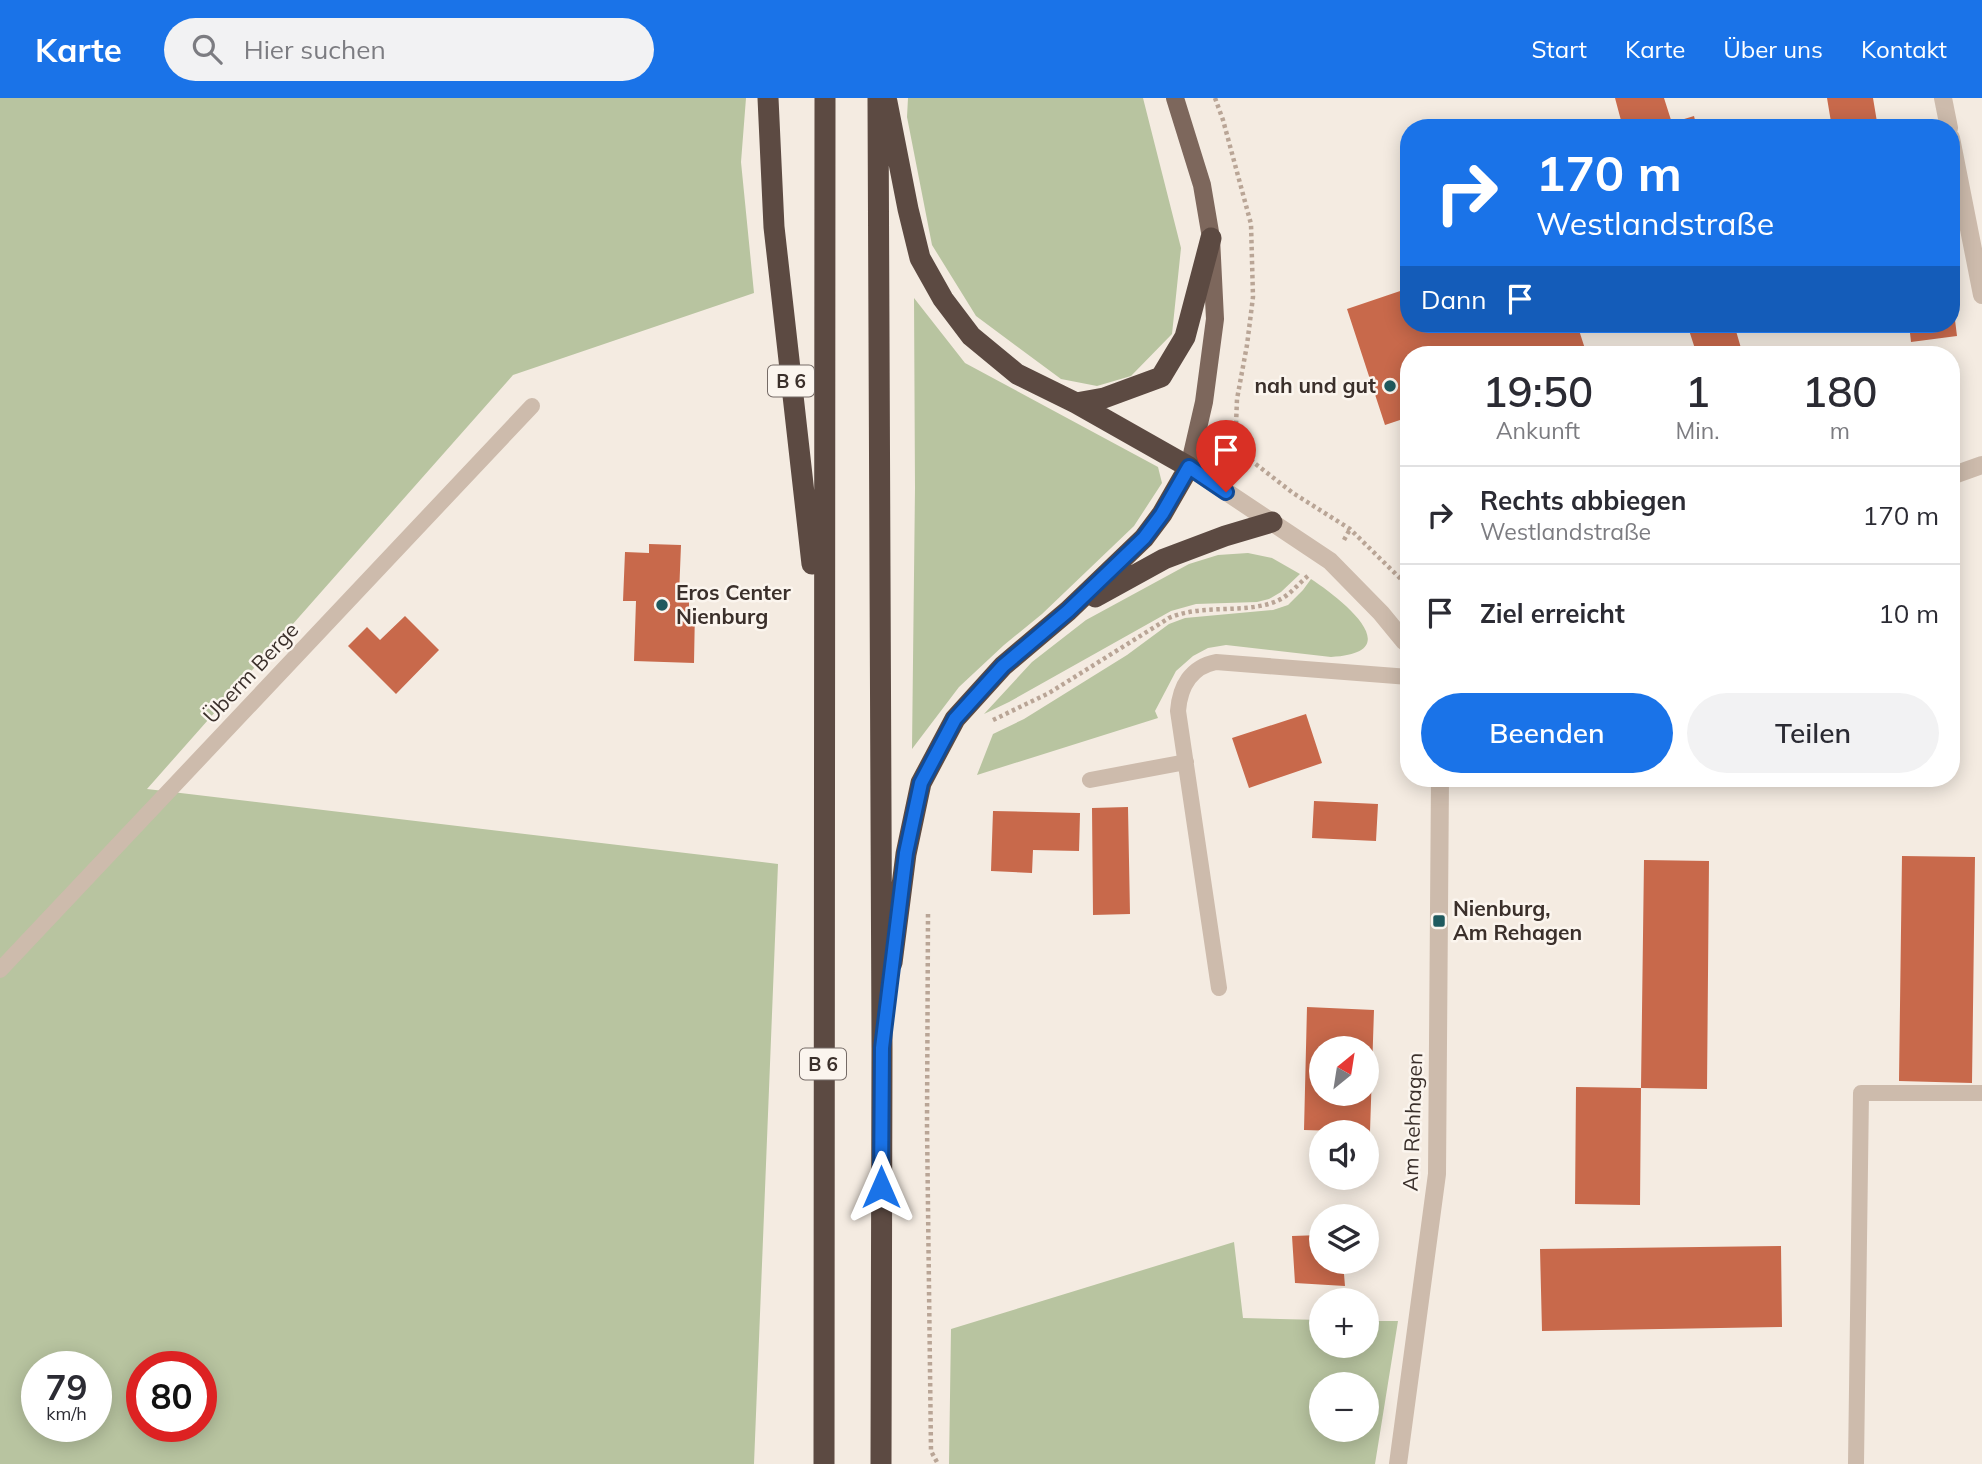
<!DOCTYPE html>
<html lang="de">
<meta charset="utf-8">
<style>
body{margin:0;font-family:Mulish,sans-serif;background:#f2f2f3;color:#2b2b33;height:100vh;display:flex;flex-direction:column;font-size:26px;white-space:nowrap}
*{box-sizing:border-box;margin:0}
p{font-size:23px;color:#7c7c81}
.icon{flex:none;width:38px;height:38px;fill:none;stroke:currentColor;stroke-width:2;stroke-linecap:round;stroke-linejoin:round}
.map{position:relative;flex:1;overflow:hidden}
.drawer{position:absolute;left:1400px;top:248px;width:560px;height:441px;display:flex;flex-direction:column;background:#fff;border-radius:28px;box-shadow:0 4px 18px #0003}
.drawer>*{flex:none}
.banner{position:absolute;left:1400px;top:21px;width:560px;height:214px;border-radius:28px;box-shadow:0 4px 18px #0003;background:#1a73e8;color:#fff;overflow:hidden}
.needle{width:46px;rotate:30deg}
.fabs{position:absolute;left:1309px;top:938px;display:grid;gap:14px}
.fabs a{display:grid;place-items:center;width:70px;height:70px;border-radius:50%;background:#fff;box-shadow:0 4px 18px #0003;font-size:35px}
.speed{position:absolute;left:21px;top:1253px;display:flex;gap:14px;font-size:35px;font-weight:700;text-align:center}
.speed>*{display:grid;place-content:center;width:91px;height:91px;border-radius:50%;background:#fff;box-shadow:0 4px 18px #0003;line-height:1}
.speed small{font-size:18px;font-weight:400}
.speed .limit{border:10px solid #d22;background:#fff;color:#111}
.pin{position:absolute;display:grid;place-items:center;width:60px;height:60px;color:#fff;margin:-72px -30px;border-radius:50% 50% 50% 0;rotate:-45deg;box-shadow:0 0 7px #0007}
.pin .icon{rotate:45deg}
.me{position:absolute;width:77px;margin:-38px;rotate:0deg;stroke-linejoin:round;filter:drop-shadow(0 0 5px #0008)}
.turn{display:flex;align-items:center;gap:24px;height:147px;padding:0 21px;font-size:32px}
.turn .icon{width:91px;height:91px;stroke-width:2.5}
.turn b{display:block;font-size:49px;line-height:60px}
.then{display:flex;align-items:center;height:66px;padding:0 21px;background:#0003;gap:14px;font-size:26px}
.eta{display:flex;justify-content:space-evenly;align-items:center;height:119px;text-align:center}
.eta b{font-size:42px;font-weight:600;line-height:49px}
.primary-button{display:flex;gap:14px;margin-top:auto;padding:14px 21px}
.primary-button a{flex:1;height:80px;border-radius:42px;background:#1a73e8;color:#fff;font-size:28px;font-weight:600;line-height:80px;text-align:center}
.primary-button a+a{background:#f2f2f3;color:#2b2b33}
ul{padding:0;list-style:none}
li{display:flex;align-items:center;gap:21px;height:98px;padding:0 21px;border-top:2px solid #e1e1e2}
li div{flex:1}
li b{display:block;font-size:26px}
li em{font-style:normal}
header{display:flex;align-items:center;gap:42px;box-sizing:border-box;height:98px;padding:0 35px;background:#1a73e8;color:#fff}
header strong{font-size:33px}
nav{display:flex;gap:38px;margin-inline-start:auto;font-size:24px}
.search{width:490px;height:63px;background:#f2f2f3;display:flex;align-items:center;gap:18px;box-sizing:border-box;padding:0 24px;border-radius:38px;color:#7c7c81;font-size:26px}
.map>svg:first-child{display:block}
.green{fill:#b8c4a0;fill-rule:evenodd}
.building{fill:#c8694b;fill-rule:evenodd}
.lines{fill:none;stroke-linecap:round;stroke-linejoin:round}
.path{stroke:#b9a596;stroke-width:4.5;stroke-dasharray:3.5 3.5;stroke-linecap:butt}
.lane{stroke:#cdbbac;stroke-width:16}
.street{stroke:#cdbbac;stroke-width:18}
.primary{stroke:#7d675c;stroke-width:18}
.highway{stroke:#5c4a42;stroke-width:21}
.route-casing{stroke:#114b97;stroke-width:18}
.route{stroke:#1a73e8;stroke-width:12}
.poi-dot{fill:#1f5a5e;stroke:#fbf5ee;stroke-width:2.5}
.labels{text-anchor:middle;stroke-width:5;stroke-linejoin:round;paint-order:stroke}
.shield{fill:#fbf5ee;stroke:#756b66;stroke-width:2}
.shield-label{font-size:19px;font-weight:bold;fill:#3b302b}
.poi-label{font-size:21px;font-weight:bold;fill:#3b302b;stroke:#fbf5ee;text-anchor:start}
.street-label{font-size:21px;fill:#3b302b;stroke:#fbf5ee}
</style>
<header>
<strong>Karte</strong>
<div class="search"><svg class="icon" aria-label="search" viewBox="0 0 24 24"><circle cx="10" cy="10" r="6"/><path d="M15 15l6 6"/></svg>Hier suchen</div>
<nav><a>Start</a><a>Karte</a><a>Über uns</a><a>Kontakt</a></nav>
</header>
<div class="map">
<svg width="1982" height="1366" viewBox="0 0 1982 1366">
<rect width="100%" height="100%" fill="#f4ebe1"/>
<!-- green -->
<path class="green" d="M0,0H746L741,64L754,195L513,277L147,691L778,766L754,1366H0ZM37,1269H96V1328H37ZM142,1269H201V1328H142Z
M908,0H1143L1181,150L1172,236L1131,278L1097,288L1061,281L976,218L932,147L907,19Z
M914,200L965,265L1158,369L1162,385L1134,428L1042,516L1004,547L959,589L912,651L915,390Z
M1248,455L1272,460L1300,476L1281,494L1269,501L1257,504L1196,506L1171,513L1009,604L984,616L1032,564L1086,522L1189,466L1218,457Z
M1311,481C1340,500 1411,555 1331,559L1226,547L1208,550L1193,558L1176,573L1155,613L1158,620L977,677L993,636L1024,621L1127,557L1169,526L1185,520L1273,512L1288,507L1303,492Z
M1234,1144L1243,1220L1321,1222V1248H1367V1223H1398L1375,1366H949L951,1231ZM1321,1286H1367V1332H1321Z"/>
<!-- building -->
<path class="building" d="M1615,0H1664L1671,22L1645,30H1623Z
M1827,0H1873L1878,30H1832Z
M1694,18L1697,30H1658V29Z
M1409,190V226H1577L1587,257H1409V319L1385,327L1347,211Z
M1951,206H1953L1957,238L1911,244L1909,226H1951Z
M1687,226H1734L1743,257H1697Z
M649,446L681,447L679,497L689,498V511H695L694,565L634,563L636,503H623L625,454L649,455Z
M405,518L439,552L396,596L348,548L367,529L380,542Z
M1306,616L1322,665L1249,690L1232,640Z
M1314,703L1378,706L1376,743L1312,740Z
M1128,709L1130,816L1093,817L1092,710Z
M993,713L1080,715L1079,753L1033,752L1032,775L991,773Z
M1902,758L1975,759L1972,985L1899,983Z
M1644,762L1709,763L1707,991L1641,990L1640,1107L1575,1106L1576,989L1641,990Z
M1307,909L1374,912L1370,1034L1304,1032ZM1321,950H1367V996H1321Z
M1321,1137V1164H1343L1345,1188L1295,1185L1292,1138Z
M1781,1148L1782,1229L1542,1233L1540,1151Z"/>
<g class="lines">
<!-- path -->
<path class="path" d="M1215,0L1223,22L1251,126L1253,199L1247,247L1237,301L1236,327L1240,343L1253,364L1293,395L1350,431L1409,489
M1344,442L1350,431
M993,622L1049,595L1169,520C1203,505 1248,517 1279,502C1290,497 1299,485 1309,477
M928,816L927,1027L931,1353L938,1366"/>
<!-- lane -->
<path class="lane" d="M1090,682L1186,664
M0,872L532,308
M1219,890L1178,613C1180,588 1191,569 1216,564L1409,579
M1856,1366L1861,995H1982"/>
<!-- street -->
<path class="street" d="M1943,0L1949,30
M1951,40L1982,197
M1189,369L1330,463L1381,515L1404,543L1409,547
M1951,378L1982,367
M1398,1366L1437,1076L1440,681"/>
<!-- primary -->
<path class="primary" d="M1175,0L1202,87L1211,140L1215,221L1204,304L1189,369"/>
<!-- highway -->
<path class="highway" d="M768,0L774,129L812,466
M878,0L882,950L881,1366
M887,4L908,111L920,160L943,201L971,238L1017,276L1076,305L1189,369L1162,416L1144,440L1068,513L1003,568L955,621L921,685L906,756L892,865
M1076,305L1104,300L1161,279L1185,239L1211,140
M1095,499L1164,461L1225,438L1272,424
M824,1366L825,0"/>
</g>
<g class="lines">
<!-- route casing -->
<g class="route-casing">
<path id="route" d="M881,1089L882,950L906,755L921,685L955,621L1003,568L1068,513L1144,440L1162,416L1189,369L1226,394"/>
</g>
<!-- route -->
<use href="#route" class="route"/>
</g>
<!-- markers -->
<g class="poi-dot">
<circle cx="1390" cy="288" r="7"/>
<circle cx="662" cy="507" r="7"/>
<rect x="1432" y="816" width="14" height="14" rx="3.5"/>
</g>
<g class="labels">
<!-- shield labels -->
<g class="shield">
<rect x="768" y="267.5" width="46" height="31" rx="5"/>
<rect x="800" y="950.5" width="46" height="31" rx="5"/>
</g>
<g class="shield-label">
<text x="791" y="290">B 6</text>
<text x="823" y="973">B 6</text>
</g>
<!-- poi labels -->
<g class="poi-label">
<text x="1376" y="295" text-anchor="end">nah und gut</text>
<text x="676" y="502">Eros Center<tspan x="676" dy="24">Nienburg</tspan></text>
<text x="1453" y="818">Nienburg,<tspan x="1453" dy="24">Am Rehagen</tspan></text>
</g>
<!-- street labels -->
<g class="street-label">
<text transform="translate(251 575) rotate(-47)" y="7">Überm Berge</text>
<text transform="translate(1413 1024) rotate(-88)" y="7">Am Rehhagen</text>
</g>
</g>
</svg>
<div class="fabs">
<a><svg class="needle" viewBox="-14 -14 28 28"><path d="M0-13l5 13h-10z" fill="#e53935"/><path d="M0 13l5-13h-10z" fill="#7c7c81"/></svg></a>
<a><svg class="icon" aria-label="sound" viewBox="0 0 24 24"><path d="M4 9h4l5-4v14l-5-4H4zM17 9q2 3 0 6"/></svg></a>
<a><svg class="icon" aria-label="layers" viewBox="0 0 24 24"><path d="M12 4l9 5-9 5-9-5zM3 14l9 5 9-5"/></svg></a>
<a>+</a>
<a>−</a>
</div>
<div class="speed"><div>79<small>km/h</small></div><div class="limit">80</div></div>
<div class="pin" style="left:1226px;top:394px;background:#d93025"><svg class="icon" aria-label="arrive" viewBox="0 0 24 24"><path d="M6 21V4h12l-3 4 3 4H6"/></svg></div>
<svg class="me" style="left:881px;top:1089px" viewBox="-20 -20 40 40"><path d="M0-17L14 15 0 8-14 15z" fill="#1a73e8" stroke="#fff" stroke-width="4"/></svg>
<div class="banner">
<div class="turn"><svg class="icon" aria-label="right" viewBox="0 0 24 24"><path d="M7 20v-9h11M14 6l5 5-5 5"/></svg><div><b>170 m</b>Westlandstraße</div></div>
<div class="then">Dann<svg class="icon" aria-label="arrive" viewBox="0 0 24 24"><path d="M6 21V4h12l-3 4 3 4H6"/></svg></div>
</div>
<section class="drawer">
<div class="eta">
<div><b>19:50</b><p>Ankunft</p></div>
<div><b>1</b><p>Min.</p></div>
<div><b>180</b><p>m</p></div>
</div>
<ul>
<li><svg class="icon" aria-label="right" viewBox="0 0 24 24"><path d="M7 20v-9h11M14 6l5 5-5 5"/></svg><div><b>Rechts abbiegen</b><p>Westlandstraße</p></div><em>170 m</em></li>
<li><svg class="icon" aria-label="arrive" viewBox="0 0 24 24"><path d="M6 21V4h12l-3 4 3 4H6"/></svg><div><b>Ziel erreicht</b></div><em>10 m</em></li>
</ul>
<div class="primary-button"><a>Beenden</a><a>Teilen</a></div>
</section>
</div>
